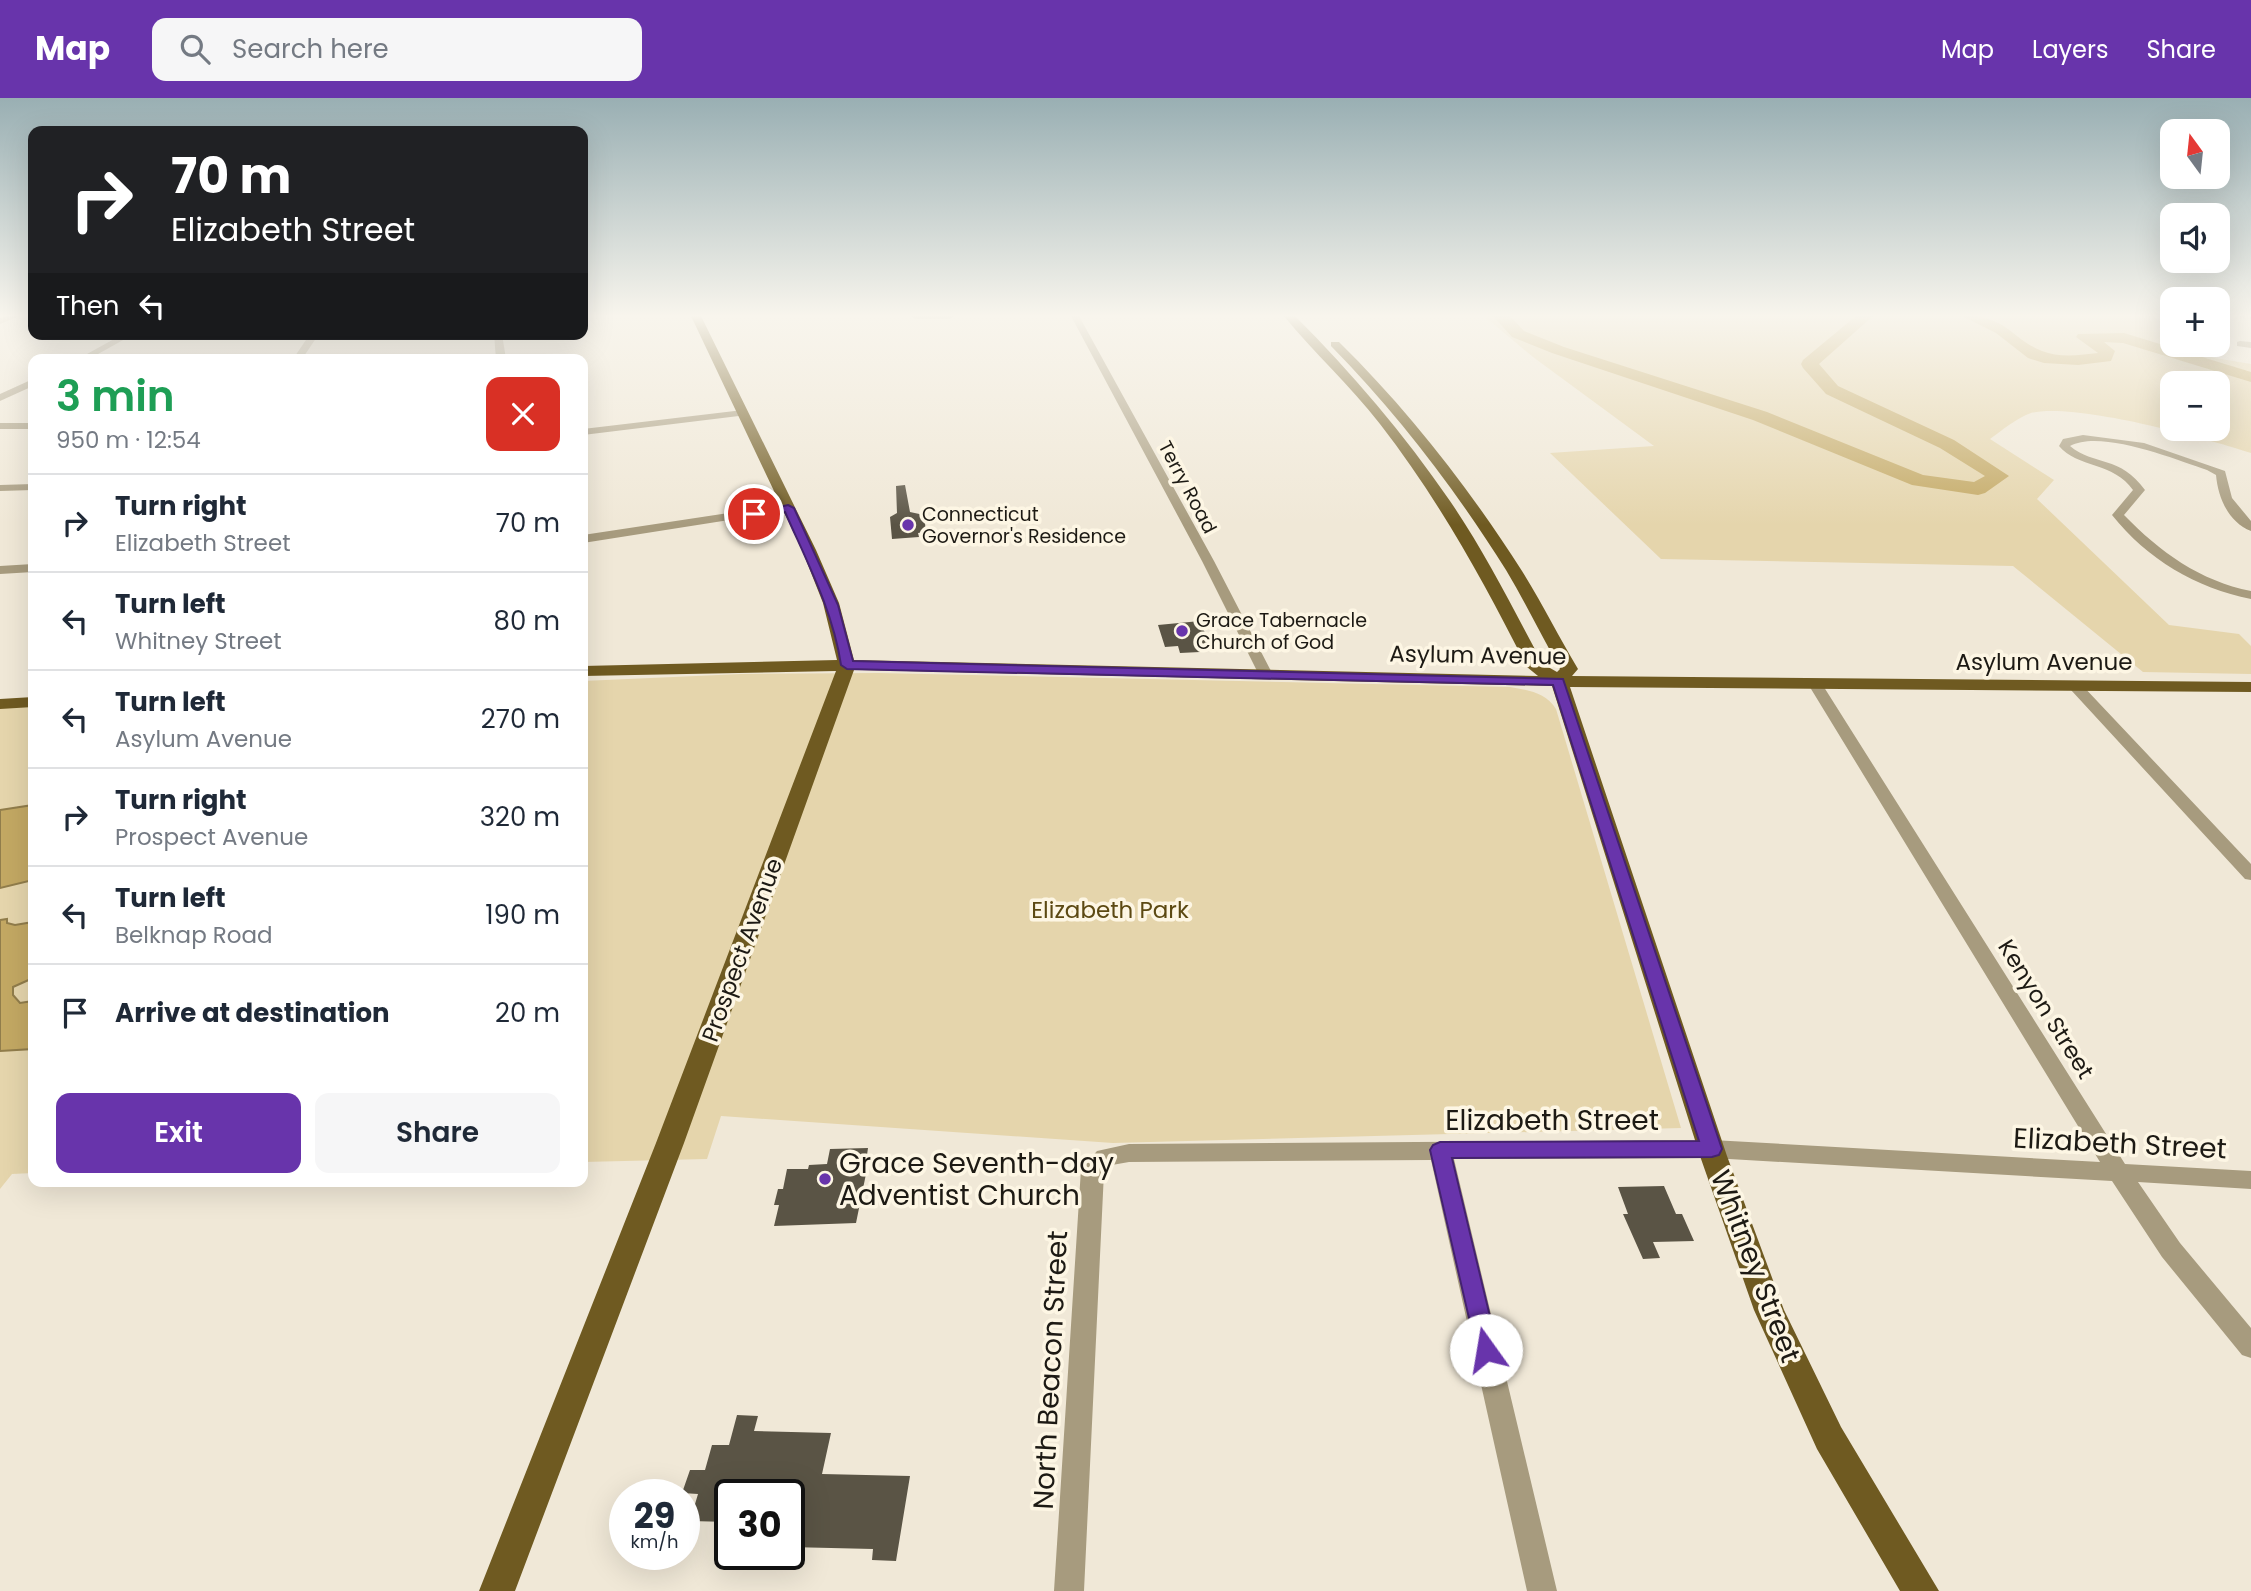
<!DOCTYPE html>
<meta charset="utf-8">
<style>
body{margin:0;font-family:Poppins,sans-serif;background:#f6f6f7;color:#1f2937;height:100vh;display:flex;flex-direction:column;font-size:26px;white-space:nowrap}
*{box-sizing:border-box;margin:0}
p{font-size:23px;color:#747a83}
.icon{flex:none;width:38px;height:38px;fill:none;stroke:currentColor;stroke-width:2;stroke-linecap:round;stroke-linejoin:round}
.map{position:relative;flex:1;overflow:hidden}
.side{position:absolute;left:28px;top:256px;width:560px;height:833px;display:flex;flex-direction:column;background:#fff;border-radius:14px;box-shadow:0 7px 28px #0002}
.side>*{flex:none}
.guide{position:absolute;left:28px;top:28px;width:560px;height:214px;border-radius:14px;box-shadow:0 7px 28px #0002;background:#202124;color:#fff;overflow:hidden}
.needle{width:46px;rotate:345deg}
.fabs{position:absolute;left:2160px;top:21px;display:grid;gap:14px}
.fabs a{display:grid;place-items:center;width:70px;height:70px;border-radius:14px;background:#fff;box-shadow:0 7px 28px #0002;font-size:35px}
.speed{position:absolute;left:609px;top:1381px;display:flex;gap:14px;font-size:35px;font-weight:700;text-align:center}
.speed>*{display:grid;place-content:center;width:91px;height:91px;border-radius:50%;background:#fff;box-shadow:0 7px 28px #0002;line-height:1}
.speed small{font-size:18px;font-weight:400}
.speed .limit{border:4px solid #111;border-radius:10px;background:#fff;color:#111}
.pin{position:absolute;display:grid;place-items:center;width:60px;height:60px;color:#fff;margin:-30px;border:4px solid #fff;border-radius:50%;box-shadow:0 2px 7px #0007}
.me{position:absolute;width:77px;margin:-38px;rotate:347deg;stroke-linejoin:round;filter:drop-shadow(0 0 5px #0008)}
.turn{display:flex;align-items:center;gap:24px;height:147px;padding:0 28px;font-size:32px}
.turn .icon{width:91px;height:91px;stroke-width:2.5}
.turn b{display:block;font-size:49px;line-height:60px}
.then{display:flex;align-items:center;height:66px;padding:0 28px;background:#0003;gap:14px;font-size:26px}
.round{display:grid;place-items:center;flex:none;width:74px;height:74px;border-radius:14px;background:#f6f6f7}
.head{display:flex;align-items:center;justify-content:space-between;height:119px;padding:0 28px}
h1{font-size:42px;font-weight:600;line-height:52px;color:#1e9e55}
.cta{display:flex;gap:14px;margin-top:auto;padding:14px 28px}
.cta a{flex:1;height:80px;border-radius:14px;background:#6834ab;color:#fff;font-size:28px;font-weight:600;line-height:80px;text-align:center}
.cta a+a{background:#f6f6f7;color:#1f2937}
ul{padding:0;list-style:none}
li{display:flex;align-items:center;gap:21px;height:98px;padding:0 28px;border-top:2px solid #e0e1e3}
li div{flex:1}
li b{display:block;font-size:26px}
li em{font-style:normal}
header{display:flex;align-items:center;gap:42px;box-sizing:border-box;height:98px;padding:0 35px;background:#6834ab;color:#fff}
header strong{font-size:33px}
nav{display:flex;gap:38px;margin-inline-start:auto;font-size:24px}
.search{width:490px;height:63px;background:#f6f6f7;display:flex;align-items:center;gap:18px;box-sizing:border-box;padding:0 24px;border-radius:14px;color:#747a83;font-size:26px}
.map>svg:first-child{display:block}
.green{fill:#e5d5ac;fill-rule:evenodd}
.water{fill:#c3a863;stroke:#917d4b;stroke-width:2}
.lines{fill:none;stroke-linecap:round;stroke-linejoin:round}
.river{fill:#c3a863;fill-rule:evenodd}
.building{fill:#5a5445}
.minor{fill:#a79b7e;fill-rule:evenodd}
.major{fill:#6f5a21;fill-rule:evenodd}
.rail{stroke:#8d877b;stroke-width:2.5;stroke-dasharray:5 5;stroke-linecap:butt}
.route{fill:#6834ab;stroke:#44226f;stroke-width:2}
.poi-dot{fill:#6834ab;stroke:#fdf6e4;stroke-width:2.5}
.labels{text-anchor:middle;stroke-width:7;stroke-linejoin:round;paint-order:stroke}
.far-street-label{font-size:19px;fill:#1d1a14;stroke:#fdf6e4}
.far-poi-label{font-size:19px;fill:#1d1a14;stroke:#fdf6e4;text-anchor:start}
.street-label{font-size:23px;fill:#1d1a14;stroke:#fdf6e4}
.park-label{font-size:23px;fill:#5c4912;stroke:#fdf6e4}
.near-street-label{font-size:28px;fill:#1d1a14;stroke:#fdf6e4}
.near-poi-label{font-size:28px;fill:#1d1a14;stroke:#fdf6e4;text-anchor:start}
</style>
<header>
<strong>Map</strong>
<div class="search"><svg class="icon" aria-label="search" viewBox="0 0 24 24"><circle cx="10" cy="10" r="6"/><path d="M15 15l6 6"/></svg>Search here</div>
<nav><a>Map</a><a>Layers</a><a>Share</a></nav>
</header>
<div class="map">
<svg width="2251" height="1493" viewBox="0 0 2251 1493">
<rect width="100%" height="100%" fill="#f0e8d7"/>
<!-- green -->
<path class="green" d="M1484,218H2172V231L2158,230L2170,247L2215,260L2251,266V355C2206,340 2074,304 2031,315C2018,319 2001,333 1990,341L2054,382L2037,401L2169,527L2239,536L2251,548V576L2143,574L2013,468L1661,461L1550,355L1654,348L1533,259ZM2172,285H2217V331H2172Z
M878,575L1510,589C1528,592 1546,595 1556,611L1681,1030L1113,1045L721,1018L707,1061L583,1064V583L741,576Z
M33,608V1075L12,1076L0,1091V609Z"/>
<!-- water -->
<path class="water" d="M33,707V782L0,790V712Z
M7,821V825L15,827L33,824V880L13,889V897L20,905L33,903V951L0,953V822Z"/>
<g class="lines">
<!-- river -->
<path class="river" d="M1493,218H1510L1524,233L1564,249L1767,314L1923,377L1974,384L1985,378L1940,350L1826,296L1803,270L1801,266L1803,262L1856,218H1873L1819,266L1838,288L1954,342L2009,378L1985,395L1978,397L1912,387L1753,322L1552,255L1512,239Z
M1962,218C2009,218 2008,239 2042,253C2059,260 2081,257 2098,255L2076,239L2078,236L2124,235L2251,274V284L2123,245L2104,244L2115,253L2111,263L2078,267L2044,265L2028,260L1996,235Z"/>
</g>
<!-- building -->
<path class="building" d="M905,387L910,414L924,417L926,434L918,435L919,439L892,441L890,419L897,415L896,388Z
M1200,523L1209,545L1197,546L1200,554L1180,555L1178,548L1165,549L1158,527Z
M868,1050L865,1071H867L856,1125L774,1128L779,1107H774L778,1091H783L787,1071H808L809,1067L827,1066L830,1051Z
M1664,1088L1676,1116H1682L1694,1143L1653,1144L1660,1160L1643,1161L1623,1116H1628L1618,1089Z
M737,1317L758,1318L754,1333L831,1335L822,1376L910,1378L896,1463L872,1462L873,1451L789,1449V1396H730V1424L690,1423L698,1396L682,1395L690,1372H705L712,1347H729Z"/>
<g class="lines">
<!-- minor -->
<path class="minor" d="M7,218H19L0,226V220Z
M911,218H954L950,221H915Z
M1071,218H1079L1214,463L1273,577L1271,580L1266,581L1259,577L1202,463Z
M123,236H134L89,261H78Z
M310,236H319L302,261H293Z
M494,236H502L506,261H496Z
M2240,243L2251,244V250L2237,248V244Z
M33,281V288L0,303V296Z
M743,312L748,315L747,317L583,337V331Z
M0,325H33V331H0Z
M2083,337L2144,345L2225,373L2232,400L2251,423V433C2228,424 2218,399 2216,377L2207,372C2175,361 2100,331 2070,348C2094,368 2120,357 2145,392L2124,417C2160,454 2200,483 2251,493V501C2196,490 2147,461 2112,417L2133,392C2114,364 2077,370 2059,348L2063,341Z
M33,386V392L0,393V387Z
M788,406L794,410L792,412L583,445V437Z
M33,466V474L0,476V468Z
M1815,582L1822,586L2125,1066L2251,1073V1091L2138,1084L2180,1145L2251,1230V1260L2242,1257L2162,1159L2112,1083L1712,1060L1454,1061L1557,1493H1527L1431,1062L1129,1064L1112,1067L1104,1074L1084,1493H1054L1081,1071L1097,1053L1129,1046L1712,1042L2100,1064L1808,586Z
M2076,585L2081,586L2251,766V782L2245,781L2071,592L2069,589L2071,586Z"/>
<!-- major -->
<path class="major" d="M691,218H701L816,452L839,505L854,562L1538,578L1527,569C1484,484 1439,402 1380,326C1350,287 1314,255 1284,218H1295C1352,275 1404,336 1450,403C1485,454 1513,511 1543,566L1557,574L1560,571C1542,538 1525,504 1506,472C1455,391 1398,316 1331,248V244H1339C1409,313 1469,390 1522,473C1542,505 1559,539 1578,571L1572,578L2251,584V594L1570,589L1727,1058L1784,1212L1841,1329L1939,1493H1900L1817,1351L1754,1212L1700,1058L1552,588L862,572H854L684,1045L515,1493H479L656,1045L836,573L583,578V568L837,562L823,505L802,452Z
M33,599V609L0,611V601Z"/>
<!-- rail -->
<path class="rail" d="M2240,218L2251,219"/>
</g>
<!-- sky -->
<linearGradient id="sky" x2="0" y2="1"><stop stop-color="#99afb3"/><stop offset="0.51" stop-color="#f8f5ed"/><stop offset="1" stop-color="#f8f5ed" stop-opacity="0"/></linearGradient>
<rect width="2251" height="427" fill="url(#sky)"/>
<!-- route -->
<path class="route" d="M788,407L794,410L838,507L853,563L1563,581L1722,1051L1719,1057L1712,1059L1452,1060L1498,1252L1495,1259L1486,1262L1478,1259L1430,1052L1433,1047L1440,1044L1699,1043L1553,587L847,571L841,567C833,513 807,464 785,414L754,419L748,416Z"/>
<!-- markers -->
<g class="poi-dot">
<circle cx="908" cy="427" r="7"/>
<circle cx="1182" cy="533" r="7"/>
<circle cx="825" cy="1081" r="7"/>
</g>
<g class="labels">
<!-- far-street labels -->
<g class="far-street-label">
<text transform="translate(1188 389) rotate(62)" y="7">Terry Road</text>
</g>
<!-- far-poi labels -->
<g class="far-poi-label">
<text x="922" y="423">Connecticut<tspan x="922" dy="22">Governor's Residence</tspan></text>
<text x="1196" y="529">Grace Tabernacle<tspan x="1196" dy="22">Church of God</tspan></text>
</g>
<!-- street labels -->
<g class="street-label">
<text transform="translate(1478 557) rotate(1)" y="8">Asylum Avenue</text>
<text x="2044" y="572">Asylum Avenue</text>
<text transform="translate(742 852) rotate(-70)" y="8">Prospect Avenue</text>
<text transform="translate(2046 911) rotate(58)" y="8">Kenyon Street</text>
</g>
<!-- park labels -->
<g class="park-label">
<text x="1110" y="820">Elizabeth Park</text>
</g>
<!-- near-street labels -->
<g class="near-street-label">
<text x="1552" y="1032">Elizabeth Street</text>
<text transform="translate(2120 1045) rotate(3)" y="10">Elizabeth Street</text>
<text transform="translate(1756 1168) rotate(69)" y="10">Whitney Street</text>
<text transform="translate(1050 1272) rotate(-87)" y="10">North Beacon Street</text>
</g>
<!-- near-poi labels -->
<g class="near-poi-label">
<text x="839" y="1075">Grace Seventh-day<tspan x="839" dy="32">Adventist Church</tspan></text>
</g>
</g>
</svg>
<div class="fabs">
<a><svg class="needle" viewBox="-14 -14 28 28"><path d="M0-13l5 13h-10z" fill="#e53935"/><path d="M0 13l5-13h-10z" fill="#747a83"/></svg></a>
<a><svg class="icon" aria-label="sound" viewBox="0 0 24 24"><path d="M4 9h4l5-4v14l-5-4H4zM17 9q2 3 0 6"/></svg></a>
<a>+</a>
<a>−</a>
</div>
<div class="speed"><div>29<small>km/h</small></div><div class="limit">30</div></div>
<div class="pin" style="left:754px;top:416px;background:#d93025"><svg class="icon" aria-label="arrive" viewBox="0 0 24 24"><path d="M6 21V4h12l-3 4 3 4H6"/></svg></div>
<svg class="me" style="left:1486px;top:1252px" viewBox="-20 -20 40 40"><circle r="19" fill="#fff"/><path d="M0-13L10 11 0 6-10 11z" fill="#6834ab"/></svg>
<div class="guide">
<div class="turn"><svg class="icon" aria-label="right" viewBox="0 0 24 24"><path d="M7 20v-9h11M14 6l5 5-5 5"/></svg><div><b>70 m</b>Elizabeth Street</div></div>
<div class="then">Then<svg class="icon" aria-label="left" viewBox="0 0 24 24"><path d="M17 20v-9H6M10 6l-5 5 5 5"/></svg></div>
</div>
<section class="side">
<div class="head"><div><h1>3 min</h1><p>950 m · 12:54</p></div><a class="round" style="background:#d93025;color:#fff"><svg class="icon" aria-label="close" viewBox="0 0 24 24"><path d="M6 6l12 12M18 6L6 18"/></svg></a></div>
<ul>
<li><svg class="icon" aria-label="right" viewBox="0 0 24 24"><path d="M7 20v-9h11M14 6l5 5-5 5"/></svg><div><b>Turn right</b><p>Elizabeth Street</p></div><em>70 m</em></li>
<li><svg class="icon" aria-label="left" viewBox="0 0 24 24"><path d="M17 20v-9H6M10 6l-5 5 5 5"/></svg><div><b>Turn left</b><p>Whitney Street</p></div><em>80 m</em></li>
<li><svg class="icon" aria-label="left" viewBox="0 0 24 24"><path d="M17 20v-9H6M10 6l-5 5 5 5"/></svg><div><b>Turn left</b><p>Asylum Avenue</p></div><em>270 m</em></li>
<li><svg class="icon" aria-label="right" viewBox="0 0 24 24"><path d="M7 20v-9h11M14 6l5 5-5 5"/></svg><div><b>Turn right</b><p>Prospect Avenue</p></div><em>320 m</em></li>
<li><svg class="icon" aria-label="left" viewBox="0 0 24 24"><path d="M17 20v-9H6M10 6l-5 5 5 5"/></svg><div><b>Turn left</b><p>Belknap Road</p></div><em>190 m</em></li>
<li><svg class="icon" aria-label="arrive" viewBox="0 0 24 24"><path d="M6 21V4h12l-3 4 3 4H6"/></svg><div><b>Arrive at destination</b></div><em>20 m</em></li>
</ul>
<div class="cta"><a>Exit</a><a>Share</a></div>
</section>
</div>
